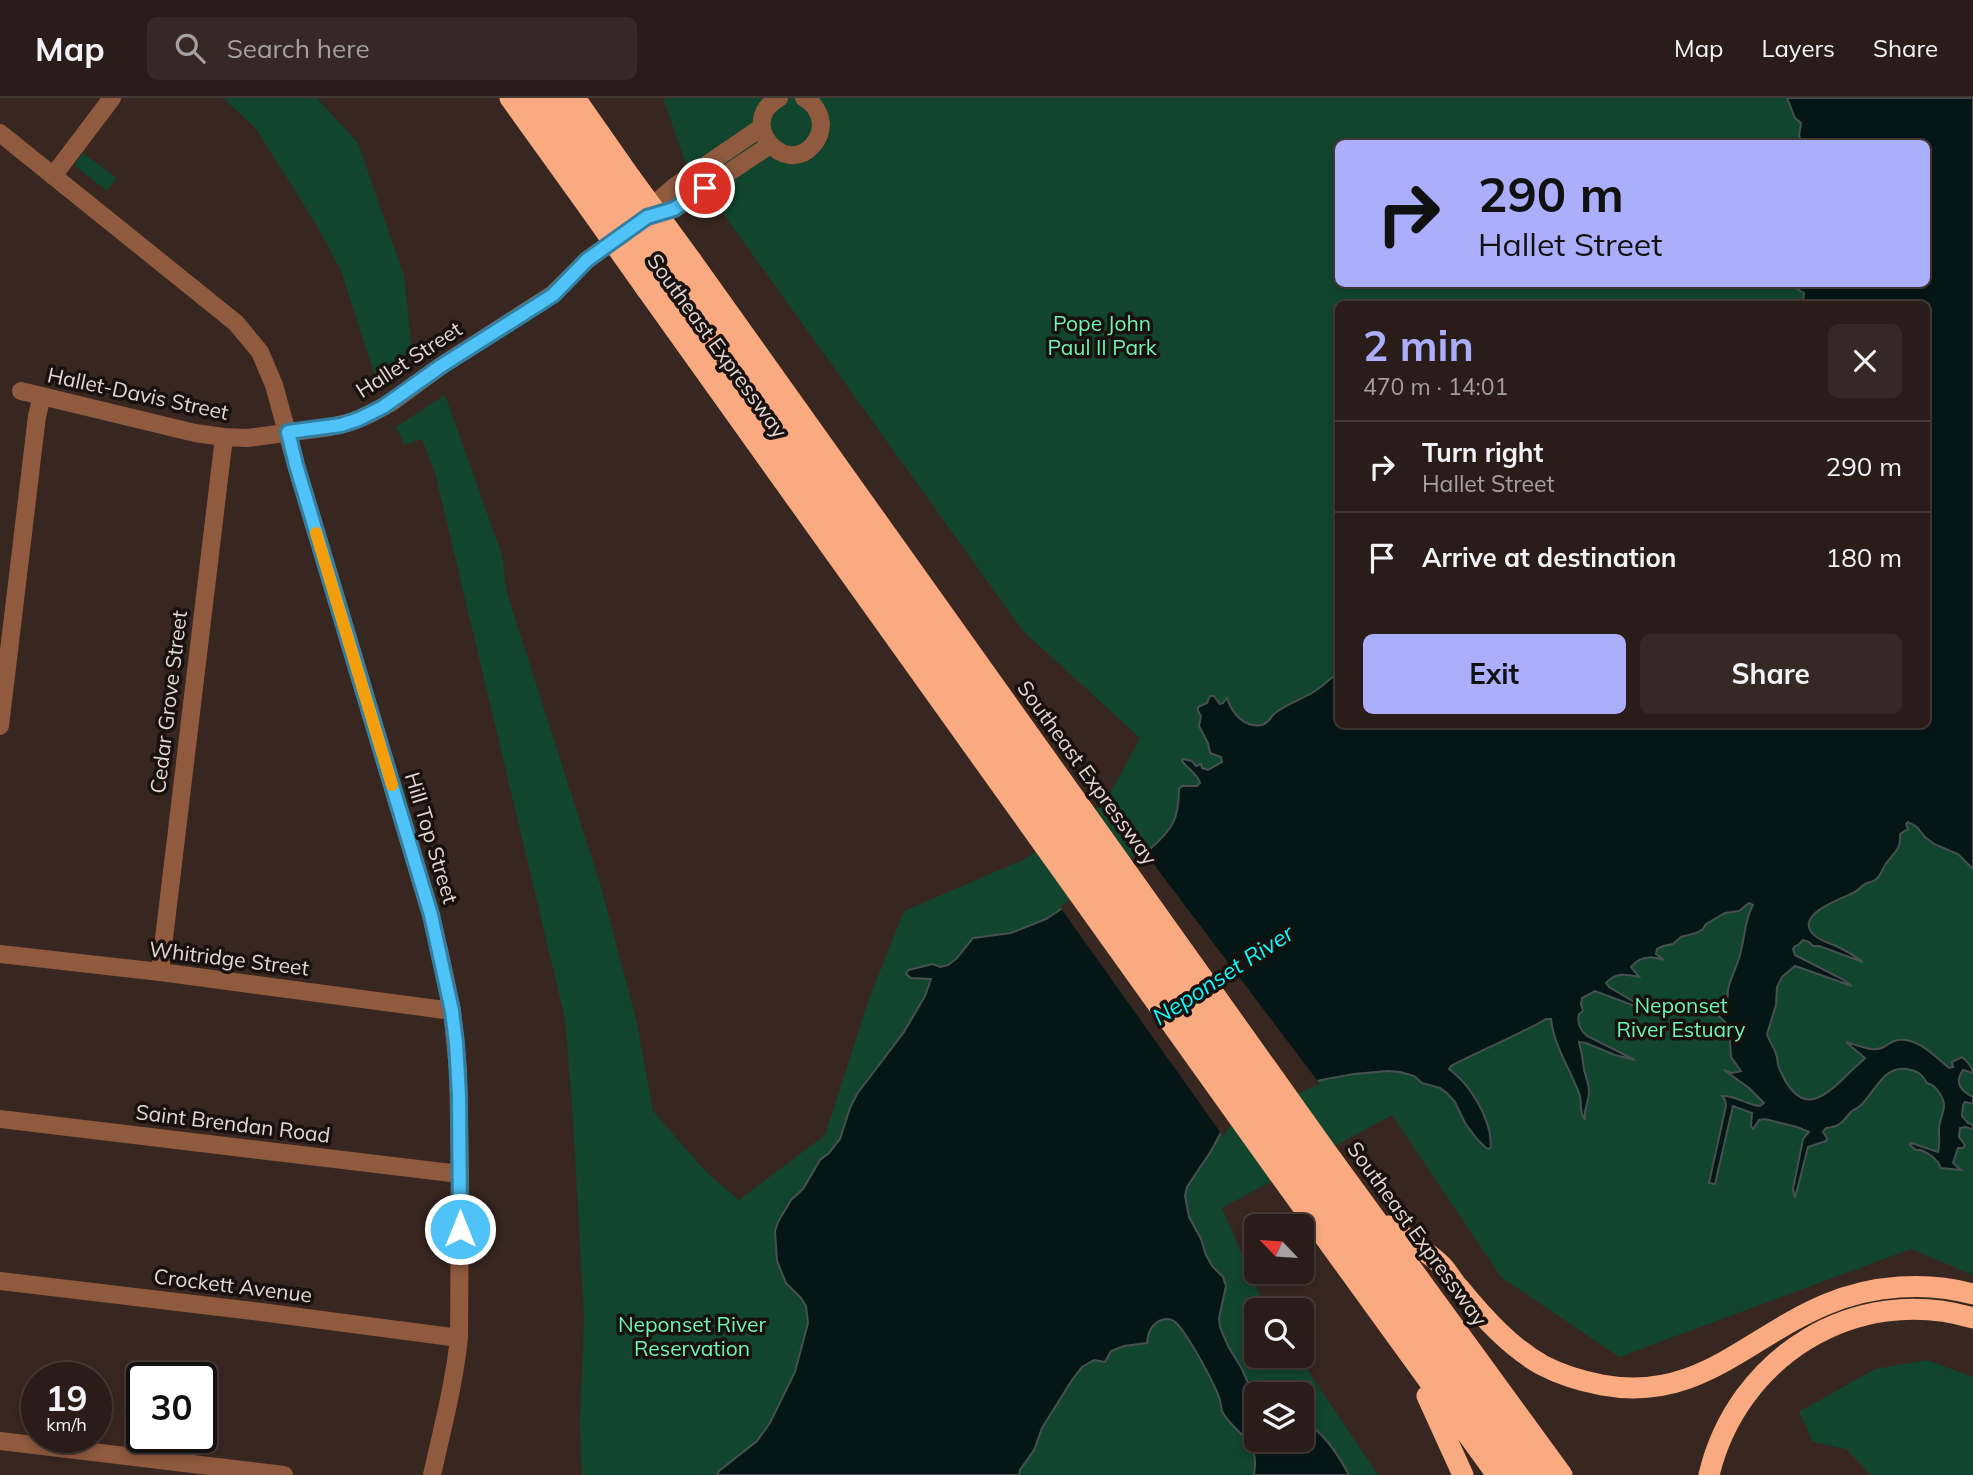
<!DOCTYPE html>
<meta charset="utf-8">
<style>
body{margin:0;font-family:Mulish,sans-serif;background:#362925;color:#f1f3f6;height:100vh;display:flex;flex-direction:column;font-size:26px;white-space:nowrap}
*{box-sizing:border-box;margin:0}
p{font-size:23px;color:#a5a1a2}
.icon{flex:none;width:38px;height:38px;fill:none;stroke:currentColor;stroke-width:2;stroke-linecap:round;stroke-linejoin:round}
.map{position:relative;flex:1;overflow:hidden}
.panel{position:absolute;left:1335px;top:203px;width:595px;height:427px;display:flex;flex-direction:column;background:#2a1c18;border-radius:10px;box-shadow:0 4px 10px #0003,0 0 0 2px #463a37}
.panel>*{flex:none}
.banner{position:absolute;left:1335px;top:42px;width:595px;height:147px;border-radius:10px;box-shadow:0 4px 10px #0003,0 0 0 2px #463a37;background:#abaffb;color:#111;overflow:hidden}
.needle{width:46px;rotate:295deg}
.fabs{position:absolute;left:1244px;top:1116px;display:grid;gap:14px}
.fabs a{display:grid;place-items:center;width:70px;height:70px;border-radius:10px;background:#2a1c18;box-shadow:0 4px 10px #0003,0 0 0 2px #463a37;font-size:35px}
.speed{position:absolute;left:21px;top:1264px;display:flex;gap:14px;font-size:35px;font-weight:700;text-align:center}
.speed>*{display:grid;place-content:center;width:91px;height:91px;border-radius:50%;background:#2a1c18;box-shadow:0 4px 10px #0003,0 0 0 2px #463a37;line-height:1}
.speed small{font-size:18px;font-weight:400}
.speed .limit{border:4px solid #111;border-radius:10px;background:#fff;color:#111}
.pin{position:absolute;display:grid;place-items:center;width:60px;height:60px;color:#fff;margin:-30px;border:4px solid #fff;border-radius:50%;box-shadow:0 2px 7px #0007}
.me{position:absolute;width:77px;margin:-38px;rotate:0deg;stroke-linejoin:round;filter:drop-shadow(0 0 5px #0008)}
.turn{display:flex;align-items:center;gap:24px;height:147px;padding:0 28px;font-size:32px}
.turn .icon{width:91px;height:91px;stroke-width:2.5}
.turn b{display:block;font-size:49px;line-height:60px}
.round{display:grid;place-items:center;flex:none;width:74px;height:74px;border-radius:10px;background:#362925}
.summary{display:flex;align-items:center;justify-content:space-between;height:119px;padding:0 28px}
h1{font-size:42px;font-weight:700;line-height:52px;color:#abaffb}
.action{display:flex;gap:14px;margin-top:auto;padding:14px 28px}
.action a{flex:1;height:80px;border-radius:10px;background:#abaffb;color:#111;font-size:28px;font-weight:700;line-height:80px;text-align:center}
.action a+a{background:#362925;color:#f1f3f6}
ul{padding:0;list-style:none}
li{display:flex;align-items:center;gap:21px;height:91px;padding:0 28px;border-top:2px solid #463a37}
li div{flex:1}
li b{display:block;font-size:26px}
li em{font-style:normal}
header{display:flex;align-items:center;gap:42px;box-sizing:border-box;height:98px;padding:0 35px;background:#2a1c18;border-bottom:2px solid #463a37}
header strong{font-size:33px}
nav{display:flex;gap:38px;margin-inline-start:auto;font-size:24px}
.search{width:490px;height:63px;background:#362925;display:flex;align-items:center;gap:18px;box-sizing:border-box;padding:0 24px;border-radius:10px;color:#a5a1a2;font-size:26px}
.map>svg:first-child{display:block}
.green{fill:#11452e;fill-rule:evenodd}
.water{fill:#051617;stroke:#48504f;stroke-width:2}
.pier{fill:#382620}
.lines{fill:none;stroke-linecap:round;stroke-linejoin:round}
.minor{stroke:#8f5a3e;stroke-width:18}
.highway{stroke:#f9aa80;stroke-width:21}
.highway-bridge{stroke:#f9aa80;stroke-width:21}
.route-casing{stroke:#337fa1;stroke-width:18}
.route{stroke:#4fc3f7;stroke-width:12}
.slow{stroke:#f59e0b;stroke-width:12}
.labels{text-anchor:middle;stroke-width:7;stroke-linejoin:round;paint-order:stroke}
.park-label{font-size:21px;fill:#6ef5b4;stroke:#19110e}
.street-label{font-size:21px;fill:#e3d7d3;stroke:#19110e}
.water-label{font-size:23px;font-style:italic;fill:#0af9fe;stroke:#19110e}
</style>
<header>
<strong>Map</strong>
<div class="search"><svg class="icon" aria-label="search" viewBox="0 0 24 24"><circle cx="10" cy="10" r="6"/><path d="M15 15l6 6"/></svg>Search here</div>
<nav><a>Map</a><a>Layers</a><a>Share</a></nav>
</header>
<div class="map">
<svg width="1973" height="1377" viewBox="0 0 1973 1377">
<rect width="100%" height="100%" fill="#382620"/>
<!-- green -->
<path class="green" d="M223,0H317L358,45L404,178L413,259L377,284L341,173L316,126L256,31Z
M663,0H1973V1177L1911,1151L1619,1259L1501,1179L1392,1017L1222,1110L1267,1213H1256V1258H1298L1378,1377H582L580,1324L584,1220L573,1021L565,921L435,375L422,341L404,347L396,329L445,297L502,457L507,495L601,789L637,925L653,1013L706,1074L739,1102L825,1037L869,901L904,813L1025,761L1106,703L1140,640L1023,533L684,61ZM1339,46H1927V186H1339ZM1339,206H1927V626H1339ZM1256,1297H1302V1342H1256Z
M83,55L117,80L107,93L74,67Z
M1927,1262L1973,1279V1377H1871L1846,1351L1813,1344L1799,1314L1875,1271Z"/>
<!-- water -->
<path class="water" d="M1787,0H1973V771L1958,756L1934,746L1925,739L1917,729L1908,724L1906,726L1908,731L1900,736C1902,753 1891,756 1884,769C1881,774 1881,778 1875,782C1870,785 1871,783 1865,786C1861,788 1858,793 1853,795C1842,800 1796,816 1812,835C1818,843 1831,845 1840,850C1849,854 1856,859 1863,864L1819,848H1813L1809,844L1803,842L1798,847L1795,848L1793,851L1795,857L1842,881L1852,888L1795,868L1782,879L1777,889L1776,907L1767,936C1769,943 1774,949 1776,956C1778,961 1777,967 1780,972C1800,1018 1822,1003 1849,975C1854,970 1860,965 1865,960L1846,944C1857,947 1873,955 1884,949C1889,946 1891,943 1898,942C1919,940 1934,958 1949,970L1953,969L1952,964L1962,959C1966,962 1973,970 1973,975L1963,972C1954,985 1961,993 1973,999V1006L1965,1004L1963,1007L1962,1018L1968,1025L1973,1027V1031L1965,1029L1960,1030L1959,1039L1965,1047L1963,1050H1958L1953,1065L1961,1072L1941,1070C1938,1061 1930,1056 1921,1052H1916L1910,1047L1911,1045L1938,1054C1940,1046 1939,1039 1939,1030C1940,1017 1949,1009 1940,996C1936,990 1934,987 1927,985C1921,975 1918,973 1906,971C1883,968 1875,994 1861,1007C1859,1009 1854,1012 1852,1013C1846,1018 1844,1025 1836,1028C1829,1031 1827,1027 1823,1034L1827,1040L1826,1043L1808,1049L1795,1100L1793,1091L1803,1041L1809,1034L1797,1029L1765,1021L1759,1022L1753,1031L1751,1028L1752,1015L1733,1008L1715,1086L1709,1085L1726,1008L1725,1002L1722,998C1736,997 1746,1007 1760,1008L1764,1005L1749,990L1724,972L1732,975L1741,973L1731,959L1729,928L1711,910L1723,912C1729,905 1727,900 1728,892C1730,881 1736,871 1739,860C1745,843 1744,822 1753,807L1749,805L1739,813L1725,815L1706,826L1703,831L1696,835L1681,839L1673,846L1663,848L1657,851L1656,856L1664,862C1651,857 1640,858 1631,869L1639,879C1626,876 1616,874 1606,885L1609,889L1651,914L1595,893L1582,900L1581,906L1583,913L1579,916C1577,924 1580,932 1587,938L1635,962L1615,957L1586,945L1579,944C1582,955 1583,961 1584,972C1586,979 1589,986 1589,994C1589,1004 1583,1012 1585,1022C1578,1013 1583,1005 1579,995C1570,971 1554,948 1551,921H1546C1515,939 1483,951 1451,968L1449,971C1468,985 1483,1009 1489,1032C1491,1038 1490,1043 1491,1049L1489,1051L1486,1050L1477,1041L1465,1025L1455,1004L1448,996L1440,990L1422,985L1414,978L1400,974L1387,973L1354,976L1321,982L1305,988L1225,1027L1211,1053L1187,1089L1185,1098L1189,1119L1201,1141L1206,1157L1212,1168L1223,1179L1226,1188L1219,1220L1220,1229L1228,1248L1242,1271L1256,1304V1342H1302V1320C1325,1338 1335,1351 1349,1377H1254C1255,1370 1256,1362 1254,1356C1249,1337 1230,1330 1222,1313C1221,1310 1221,1306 1220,1302C1216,1288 1186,1232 1174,1223C1169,1220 1165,1220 1159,1223C1150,1228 1148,1236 1147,1245L1124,1248L1111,1253L1105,1264L1094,1262L1082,1269L1072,1282L1042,1330L1034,1352L1020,1372L1019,1377H717L719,1373L757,1343L770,1325L795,1274L808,1225L806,1208L801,1200L786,1185L777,1163L775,1133L778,1124L791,1102L803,1091L820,1062L829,1055L840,1041L850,1010L857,996L904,934L925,898L931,881L911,880L906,876L908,872L933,866L940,869L948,867L957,860L973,840L1011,835L1046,821L1149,752C1172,732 1179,722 1179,691L1182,688H1197L1200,685C1198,676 1187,670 1182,663L1183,661L1192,663L1196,668L1201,666L1202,670L1208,672L1222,664L1221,659L1210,655L1208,645L1199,628L1201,618L1198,613V609L1207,605L1210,598H1214L1220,606L1223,605L1227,600C1232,616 1245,630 1262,627C1269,625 1270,620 1274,616C1285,607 1300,602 1312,595C1322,589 1329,581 1339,575V626H1927V206H1803L1804,195L1797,191L1796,188L1798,186H1927V46L1802,45L1799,38L1801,25L1795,20Z"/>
<!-- pier -->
<path class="pier" d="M1143,752L1320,986L1235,1022L1223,1038L1060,809Z"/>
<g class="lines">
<!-- minor -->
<path class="minor" d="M779,0C735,24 785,80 813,47C818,41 821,34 821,26C820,15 814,5 804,0
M0,35L236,225L260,254L274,287L296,367L431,817L442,865L452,913L458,971L460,1076L459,1240C454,1287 442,1332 432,1377
M53,78L112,0
M646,119L659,102L674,89L762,29
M647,119L674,111L770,47
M21,293L195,335L224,339L247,340L330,329L351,324L368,317L392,304L441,268L553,196L587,162L623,136
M0,628L37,318L42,298
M0,856L160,874L452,913
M160,874L224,339
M0,1021L460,1076
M0,1183L261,1214L459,1240
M0,1343L284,1377"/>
<!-- highway -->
<path class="highway" d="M510,0L589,110
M531,0L602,100
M554,0L618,89
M575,0L631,80
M691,162L1326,1053L1562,1377
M677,172L1312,1061L1541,1377
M661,182L1295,1070L1518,1377
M647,192L1281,1079L1497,1377
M1389,1128C1405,1140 1432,1156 1444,1170C1450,1177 1454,1185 1460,1191C1483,1219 1510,1249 1542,1267C1561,1277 1581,1283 1602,1287C1698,1305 1747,1239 1827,1206C1872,1187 1926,1183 1973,1196
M1427,1298L1463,1377
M1709,1377C1737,1259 1855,1185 1973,1220"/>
<!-- highway-bridge -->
<path class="highway-bridge" d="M631,80L691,162
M618,89L677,172
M602,100L661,182
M589,110L647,192"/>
</g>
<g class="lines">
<!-- route casing -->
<g class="route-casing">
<path id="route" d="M460,1131L459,997L456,945L452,913L431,817L296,367L288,334L341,327L359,321L383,309L441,268L553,197L587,162L647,119L674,111L705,90"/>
</g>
<!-- route -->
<use href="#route" class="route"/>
<!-- slow -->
<path class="slow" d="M316,435L392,687"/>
</g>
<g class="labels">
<!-- park labels -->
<g class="park-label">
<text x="1102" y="233">Pope John<tspan x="1102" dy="24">Paul II Park</tspan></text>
<text x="1681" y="915">Neponset<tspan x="1681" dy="24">River Estuary</tspan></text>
<text x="692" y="1234">Neponset River<tspan x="692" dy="24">Reservation</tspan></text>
</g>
<!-- street labels -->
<g class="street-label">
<text transform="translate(717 248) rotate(54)" y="7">Southeast Expressway</text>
<text transform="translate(409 262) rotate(-33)" y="7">Hallet Street</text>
<text transform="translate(138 296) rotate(12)" y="7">Hallet-Davis Street</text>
<text transform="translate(169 604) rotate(-83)" y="7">Cedar Grove Street</text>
<text transform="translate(1087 675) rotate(54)" y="7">Southeast Expressway</text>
<text transform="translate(431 740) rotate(73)" y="7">Hill Top Street</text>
<text transform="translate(229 861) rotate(7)" y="7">Whitridge Street</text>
<text transform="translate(233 1026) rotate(7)" y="7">Saint Brendan Road</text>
<text transform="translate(1417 1136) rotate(54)" y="7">Southeast Expressway</text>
<text transform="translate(233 1188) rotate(7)" y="7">Crockett Avenue</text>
</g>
<!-- water labels -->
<g class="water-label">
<text transform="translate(1223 877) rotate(-33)" y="8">Neponset River</text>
</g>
</g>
</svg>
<div class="fabs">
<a><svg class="needle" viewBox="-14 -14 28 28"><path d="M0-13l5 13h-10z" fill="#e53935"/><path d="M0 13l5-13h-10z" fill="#a5a1a2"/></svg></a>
<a><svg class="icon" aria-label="search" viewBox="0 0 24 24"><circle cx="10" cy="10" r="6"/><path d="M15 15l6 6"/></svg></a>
<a><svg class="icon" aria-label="layers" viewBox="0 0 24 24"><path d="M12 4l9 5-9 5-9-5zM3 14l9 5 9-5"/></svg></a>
</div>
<div class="speed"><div>19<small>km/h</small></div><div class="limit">30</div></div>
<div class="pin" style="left:705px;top:90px;background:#d93025"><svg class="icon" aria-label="arrive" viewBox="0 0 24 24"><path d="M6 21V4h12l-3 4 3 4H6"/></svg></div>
<svg class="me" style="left:460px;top:1131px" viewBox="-20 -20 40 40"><circle r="17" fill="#4fc3f7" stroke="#fff" stroke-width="3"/><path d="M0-11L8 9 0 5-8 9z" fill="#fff"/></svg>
<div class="banner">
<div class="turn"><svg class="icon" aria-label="right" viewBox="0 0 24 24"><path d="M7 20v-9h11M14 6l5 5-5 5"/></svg><div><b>290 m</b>Hallet Street</div></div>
</div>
<section class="panel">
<div class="summary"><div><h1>2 min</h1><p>470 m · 14:01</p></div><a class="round"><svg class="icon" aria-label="close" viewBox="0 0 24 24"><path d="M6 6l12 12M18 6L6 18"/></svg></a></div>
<ul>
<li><svg class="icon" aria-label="right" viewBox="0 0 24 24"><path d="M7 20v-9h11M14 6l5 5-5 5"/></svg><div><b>Turn right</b><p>Hallet Street</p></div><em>290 m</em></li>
<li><svg class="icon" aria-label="arrive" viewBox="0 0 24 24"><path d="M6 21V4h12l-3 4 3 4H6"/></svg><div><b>Arrive at destination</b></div><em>180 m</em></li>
</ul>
<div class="action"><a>Exit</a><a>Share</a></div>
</section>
</div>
